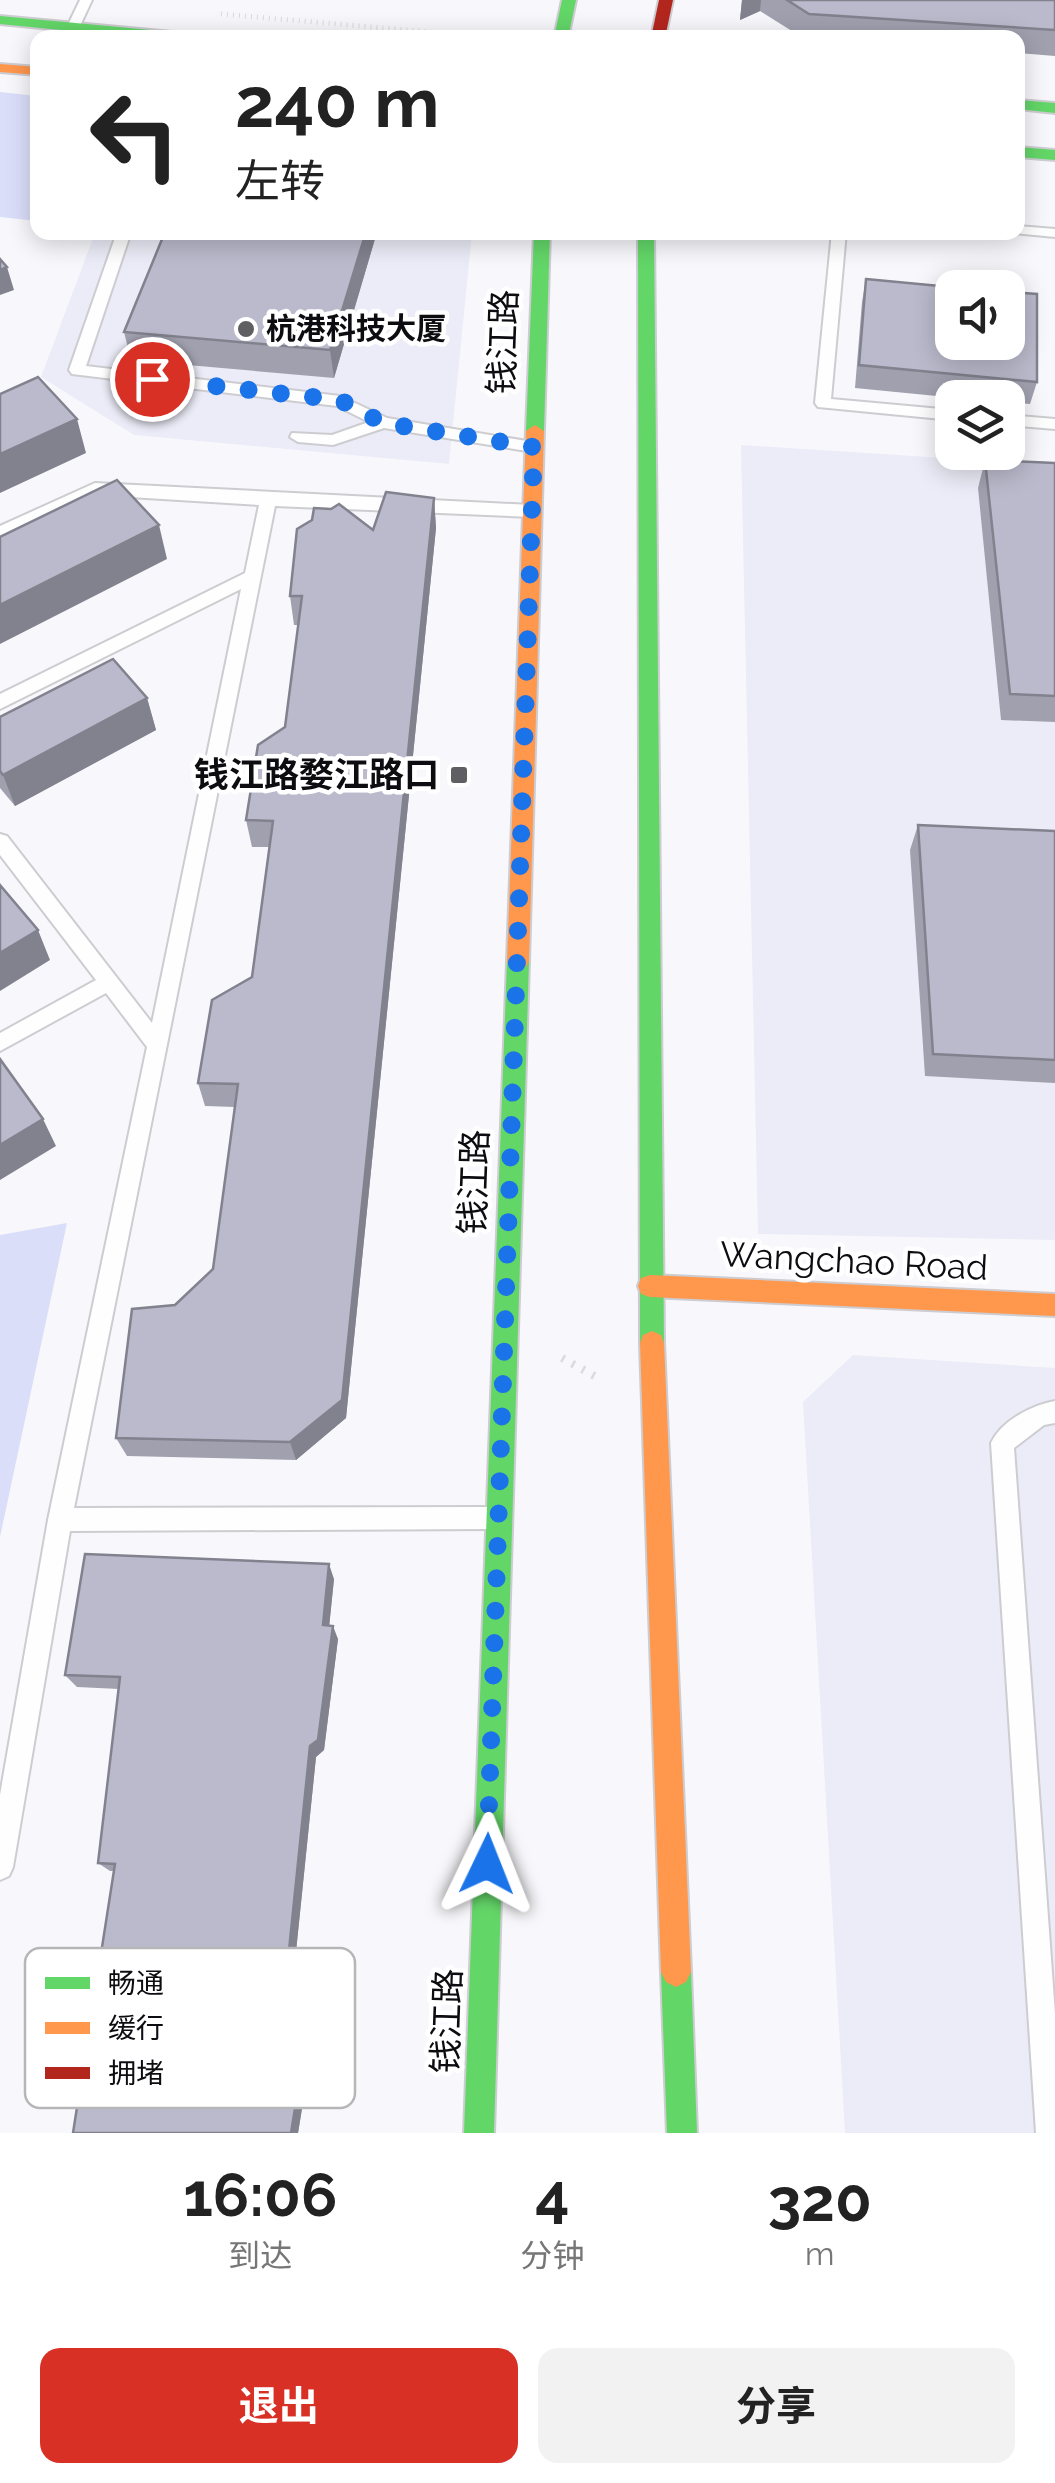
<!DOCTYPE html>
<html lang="zh">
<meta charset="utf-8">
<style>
body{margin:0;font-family:Raleway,"Noto Sans SC",sans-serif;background:#f2f2f2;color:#222;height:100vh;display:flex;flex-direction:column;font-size:38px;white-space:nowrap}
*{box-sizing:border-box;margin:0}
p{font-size:32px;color:#767676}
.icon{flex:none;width:55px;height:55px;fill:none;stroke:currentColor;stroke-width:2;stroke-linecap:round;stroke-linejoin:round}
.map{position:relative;height:2133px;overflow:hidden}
.side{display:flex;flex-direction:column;background:#fff;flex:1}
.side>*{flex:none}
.guide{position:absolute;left:30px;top:30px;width:995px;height:210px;border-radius:20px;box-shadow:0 5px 25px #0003;background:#fff;color:#222;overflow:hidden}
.tools{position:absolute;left:935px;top:270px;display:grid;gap:20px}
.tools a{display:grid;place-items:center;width:90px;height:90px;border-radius:20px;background:#fff;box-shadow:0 5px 25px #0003;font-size:50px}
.pin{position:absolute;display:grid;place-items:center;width:85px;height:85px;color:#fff;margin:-42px;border:5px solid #fff;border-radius:50%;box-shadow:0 2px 10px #0007}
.me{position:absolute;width:110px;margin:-55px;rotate:2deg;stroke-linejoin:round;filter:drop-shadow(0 0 8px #0008)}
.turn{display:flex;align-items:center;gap:35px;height:210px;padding:0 40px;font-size:45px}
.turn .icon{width:130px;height:130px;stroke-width:2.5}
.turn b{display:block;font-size:70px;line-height:85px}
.eta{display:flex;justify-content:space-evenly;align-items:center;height:170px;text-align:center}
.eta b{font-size:60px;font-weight:700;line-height:70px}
.primary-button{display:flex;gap:20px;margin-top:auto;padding:20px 40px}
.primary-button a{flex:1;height:115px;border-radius:20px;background:#d93025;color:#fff;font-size:40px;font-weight:700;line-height:115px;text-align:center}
.primary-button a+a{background:#f2f2f2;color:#222}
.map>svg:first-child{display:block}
.built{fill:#ebecf7}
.green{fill:#dbdef9}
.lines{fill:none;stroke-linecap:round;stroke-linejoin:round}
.lane-casing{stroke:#cdcdd1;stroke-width:4}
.fast-casing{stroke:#cdcdd1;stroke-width:4}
.slow-casing{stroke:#cdcdd1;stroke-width:4}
.jam-casing{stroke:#cdcdd1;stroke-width:4}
.path-far1{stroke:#dbdbdc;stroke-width:5;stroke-dasharray:1 5;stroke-linecap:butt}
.path{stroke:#dbdbdc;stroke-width:8;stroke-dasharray:2.5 9;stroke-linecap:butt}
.lane{fill:#fefeff;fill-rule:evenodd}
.fast{fill:#63d668;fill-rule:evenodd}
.slow{fill:#ff974d;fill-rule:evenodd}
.jam{fill:#b3261e;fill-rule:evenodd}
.wall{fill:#a0a0af}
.shaded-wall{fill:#82828f}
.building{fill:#babacc;stroke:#82828f;stroke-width:2.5}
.route{stroke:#1a73e8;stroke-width:18;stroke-dasharray:0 32.4}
.poi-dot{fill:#5f5f63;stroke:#fff;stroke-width:4}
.labels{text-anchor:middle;stroke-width:9;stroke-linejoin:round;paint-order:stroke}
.far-poi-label{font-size:30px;font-weight:bold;fill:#0c0c11;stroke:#fff;text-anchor:start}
.street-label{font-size:35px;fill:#0c0c11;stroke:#fff}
.poi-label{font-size:35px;font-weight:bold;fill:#0c0c11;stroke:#fff;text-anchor:end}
.key{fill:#fff;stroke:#b6b6b8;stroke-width:2.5}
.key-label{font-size:28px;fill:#0c0c11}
</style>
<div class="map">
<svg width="1055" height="2133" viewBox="0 0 1055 2133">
<rect width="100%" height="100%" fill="#f8f8fc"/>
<!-- built -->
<path class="built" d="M95,233H472L449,464L134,435L41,377Z
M741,445L1055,465V1240L758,1234Z
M853,1355L1055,1368V2133H845L803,1402Z"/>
<!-- green -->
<path class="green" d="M0,92L37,96V221L0,217Z
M67,1223L0,1537V1235Z"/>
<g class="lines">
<!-- lane casing -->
<g class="lane-casing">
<path id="lane" d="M80,0H92L78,30H68L67,27Z
M1018,226L1055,229V237L1013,233L1018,232Z
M117,232H131L86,366L340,396L387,418L533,442L541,447L533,452L384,428L333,445L298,442L290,437L292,433L332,435L369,422L337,406L72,374L69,370Z
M832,232H846L831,399L952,410V420L818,407L815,403Z
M1008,415L1055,419V429L1008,425Z
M95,483L531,505L539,511L531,517L275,506L74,1508L491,1507L499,1510L503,1518L499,1526L491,1529L70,1531L13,1867L9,1876L0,1880V1795L48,1520L147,1047L106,993L0,1051V1033L96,980L0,855V834L7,836L152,1023L241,589L0,709V694L245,573L259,505L97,495L0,539V526Z
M1055,1401V1423L1044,1425L1014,1448L1055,2014V2133H1036L991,1443C1001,1421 1032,1405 1055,1401Z"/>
</g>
<!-- fast casing -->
<g class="fast-casing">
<path id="fast" d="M562,0H576L568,38H554Z
M0,16L194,34L201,38H142L0,24Z
M1018,100L1055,103V113L1018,109Z
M1018,147L1055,150V160L1018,157Z
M534,232H550L544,431L535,437L526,431Z
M638,232H654L664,1343L661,1351L652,1355L643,1351L640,1343Z
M518,952L526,955L529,961L494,2133H464L507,961L510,955Z
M676,1957L686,1962L691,1972L697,2133H667L661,1972L666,1962Z"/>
</g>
<!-- slow casing -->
<g class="slow-casing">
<path id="slow" d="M0,64L38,67V75L0,72Z
M535,425L544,431L529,961L526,967H510L507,961L526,431Z
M650,1275L1055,1294V1316L650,1297L641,1294L638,1286L641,1278Z
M652,1331L661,1335L664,1343L691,1972L686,1982L676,1987L666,1982L661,1972L640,1343L643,1335Z"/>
</g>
<!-- jam casing -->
<g class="jam-casing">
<path id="jam" d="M659,0H673L665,38H651Z"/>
</g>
<!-- path-far1 -->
<path class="path-far1" d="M221,14L498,38"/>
<!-- path -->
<path class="path" d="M562,1358L600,1379"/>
<!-- lane -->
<use href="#lane" class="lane"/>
<!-- fast -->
<use href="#fast" class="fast"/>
<!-- slow -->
<use href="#slow" class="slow"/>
<!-- jam -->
<use href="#jam" class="jam"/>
</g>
<!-- wall -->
<path class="wall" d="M742,0H1055V56L1018,53V38H803L760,11L740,20Z
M164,232H377L334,378L131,360L124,332Z
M866,279L1037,382L1030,404L1008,402V398H957L855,388L862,302Z
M985,460L1055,463V722L1001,720L978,488Z
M434,498L436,528L346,1418L296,1460L127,1456L116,1438L175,1305L213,1269L235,1107L205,1106L198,1083L252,977L269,847H252L246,820L285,727L299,625H294L290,596L373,530Z
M147,698L156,730L15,806L0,788V717Z
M918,825L1055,831V1083L925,1076L910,850Z
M334,1579L329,1626L338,1639L324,1750L316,1757L284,2068L308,2072L298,2133L114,1871H110L98,1863L119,1689L77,1687L65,1675Z"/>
<!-- shaded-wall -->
<path class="shaded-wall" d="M742,0H761L760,11L740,20Z
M366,232H377L334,378L330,350Z
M7,267L14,290L0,295V270Z
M77,419L86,453L0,493V454Z
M434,498L436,528L346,1418L296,1460L290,1442Z
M159,525L167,559L0,644V605Z
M147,698L156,730L15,806L3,775Z
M38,930L50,960L0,991V953Z
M43,1119L56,1146L0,1180V1145Z
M329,1564L334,1579L328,1638L323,1625Z
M333,1626L338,1639L324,1750L316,1757L284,2069L277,2067L310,1746Z
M301,2071L308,2072L298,2133H291Z"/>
<!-- building -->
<path class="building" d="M787,0H1055V30L809,14Z
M165,232H366L330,350L124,332Z
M0,259L7,267L0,270Z
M866,279L961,288H952V342H1008V292L1037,294V382L859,365Z
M38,377L77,419L0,454V394Z
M985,460L1055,463V696L1010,694Z
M117,480L159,525L0,605V537Z
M386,492L434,498L342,1400L290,1442L116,1438L132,1309L175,1305L213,1269L238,1084L198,1083L212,1000L252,977L273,821L246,820L258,745L285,727L302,596H290L297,529L312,520L314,508L331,509L339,504L373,530Z
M113,659L147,698L3,775L0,771V717Z
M918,825L1055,831V1060L933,1054Z
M0,885L38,930L0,953Z
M0,1059L43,1119L0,1145Z
M85,1554L329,1564L323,1625L333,1626L318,1740L310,1746L277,2067L301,2071L291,2133H73L115,1864L98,1863L120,1677L65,1675Z"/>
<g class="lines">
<!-- route -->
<path class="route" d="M152,379L340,400L383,423L534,447L487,1864"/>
</g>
<!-- markers -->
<g class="poi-dot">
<circle cx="246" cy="329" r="10"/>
<rect x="449" y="765" width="20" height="20" rx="5"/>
</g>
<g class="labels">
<!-- far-poi labels -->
<g class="far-poi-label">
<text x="266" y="339">杭港科技大厦</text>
</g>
<!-- street labels -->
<g class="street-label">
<text transform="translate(503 342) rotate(-88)" y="12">钱江路</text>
<text transform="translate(474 1182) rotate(-88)" y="12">钱江路</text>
<text transform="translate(854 1261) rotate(3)" y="12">Wangchao Road</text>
<text transform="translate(447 2021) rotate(-88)" y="12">钱江路</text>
</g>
<!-- poi labels -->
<g class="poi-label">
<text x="439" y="787">钱江路婺江路口</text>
</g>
</g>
<!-- legend -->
<rect x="25" y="1948" width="330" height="160" rx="15" class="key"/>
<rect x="45" y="1977" width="45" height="12" fill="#63d668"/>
<rect x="45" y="2022" width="45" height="12" fill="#ff974d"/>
<rect x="45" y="2067" width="45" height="12" fill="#b3261e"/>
<g class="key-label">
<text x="108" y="1993">畅通</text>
<text x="108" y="2038">缓行</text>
<text x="108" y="2083">拥堵</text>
</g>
</svg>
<div class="tools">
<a><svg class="icon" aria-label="sound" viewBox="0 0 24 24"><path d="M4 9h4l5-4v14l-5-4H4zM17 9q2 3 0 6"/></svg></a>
<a><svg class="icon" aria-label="layers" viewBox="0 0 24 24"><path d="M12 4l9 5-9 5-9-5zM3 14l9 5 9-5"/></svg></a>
</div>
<div class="pin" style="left:152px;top:379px;background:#d93025"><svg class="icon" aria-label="arrive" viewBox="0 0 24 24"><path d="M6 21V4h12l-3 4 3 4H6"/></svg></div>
<svg class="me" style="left:487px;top:1864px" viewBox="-20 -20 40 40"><path d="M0-17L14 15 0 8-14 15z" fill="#1a73e8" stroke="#fff" stroke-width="4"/></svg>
<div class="guide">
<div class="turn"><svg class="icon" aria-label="left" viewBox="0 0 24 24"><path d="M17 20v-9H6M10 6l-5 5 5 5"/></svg><div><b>240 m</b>左转</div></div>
</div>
</div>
<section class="side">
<div class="eta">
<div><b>16:06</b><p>到达</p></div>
<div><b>4</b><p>分钟</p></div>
<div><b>320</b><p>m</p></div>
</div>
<div class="primary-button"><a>退出</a><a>分享</a></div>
</section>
